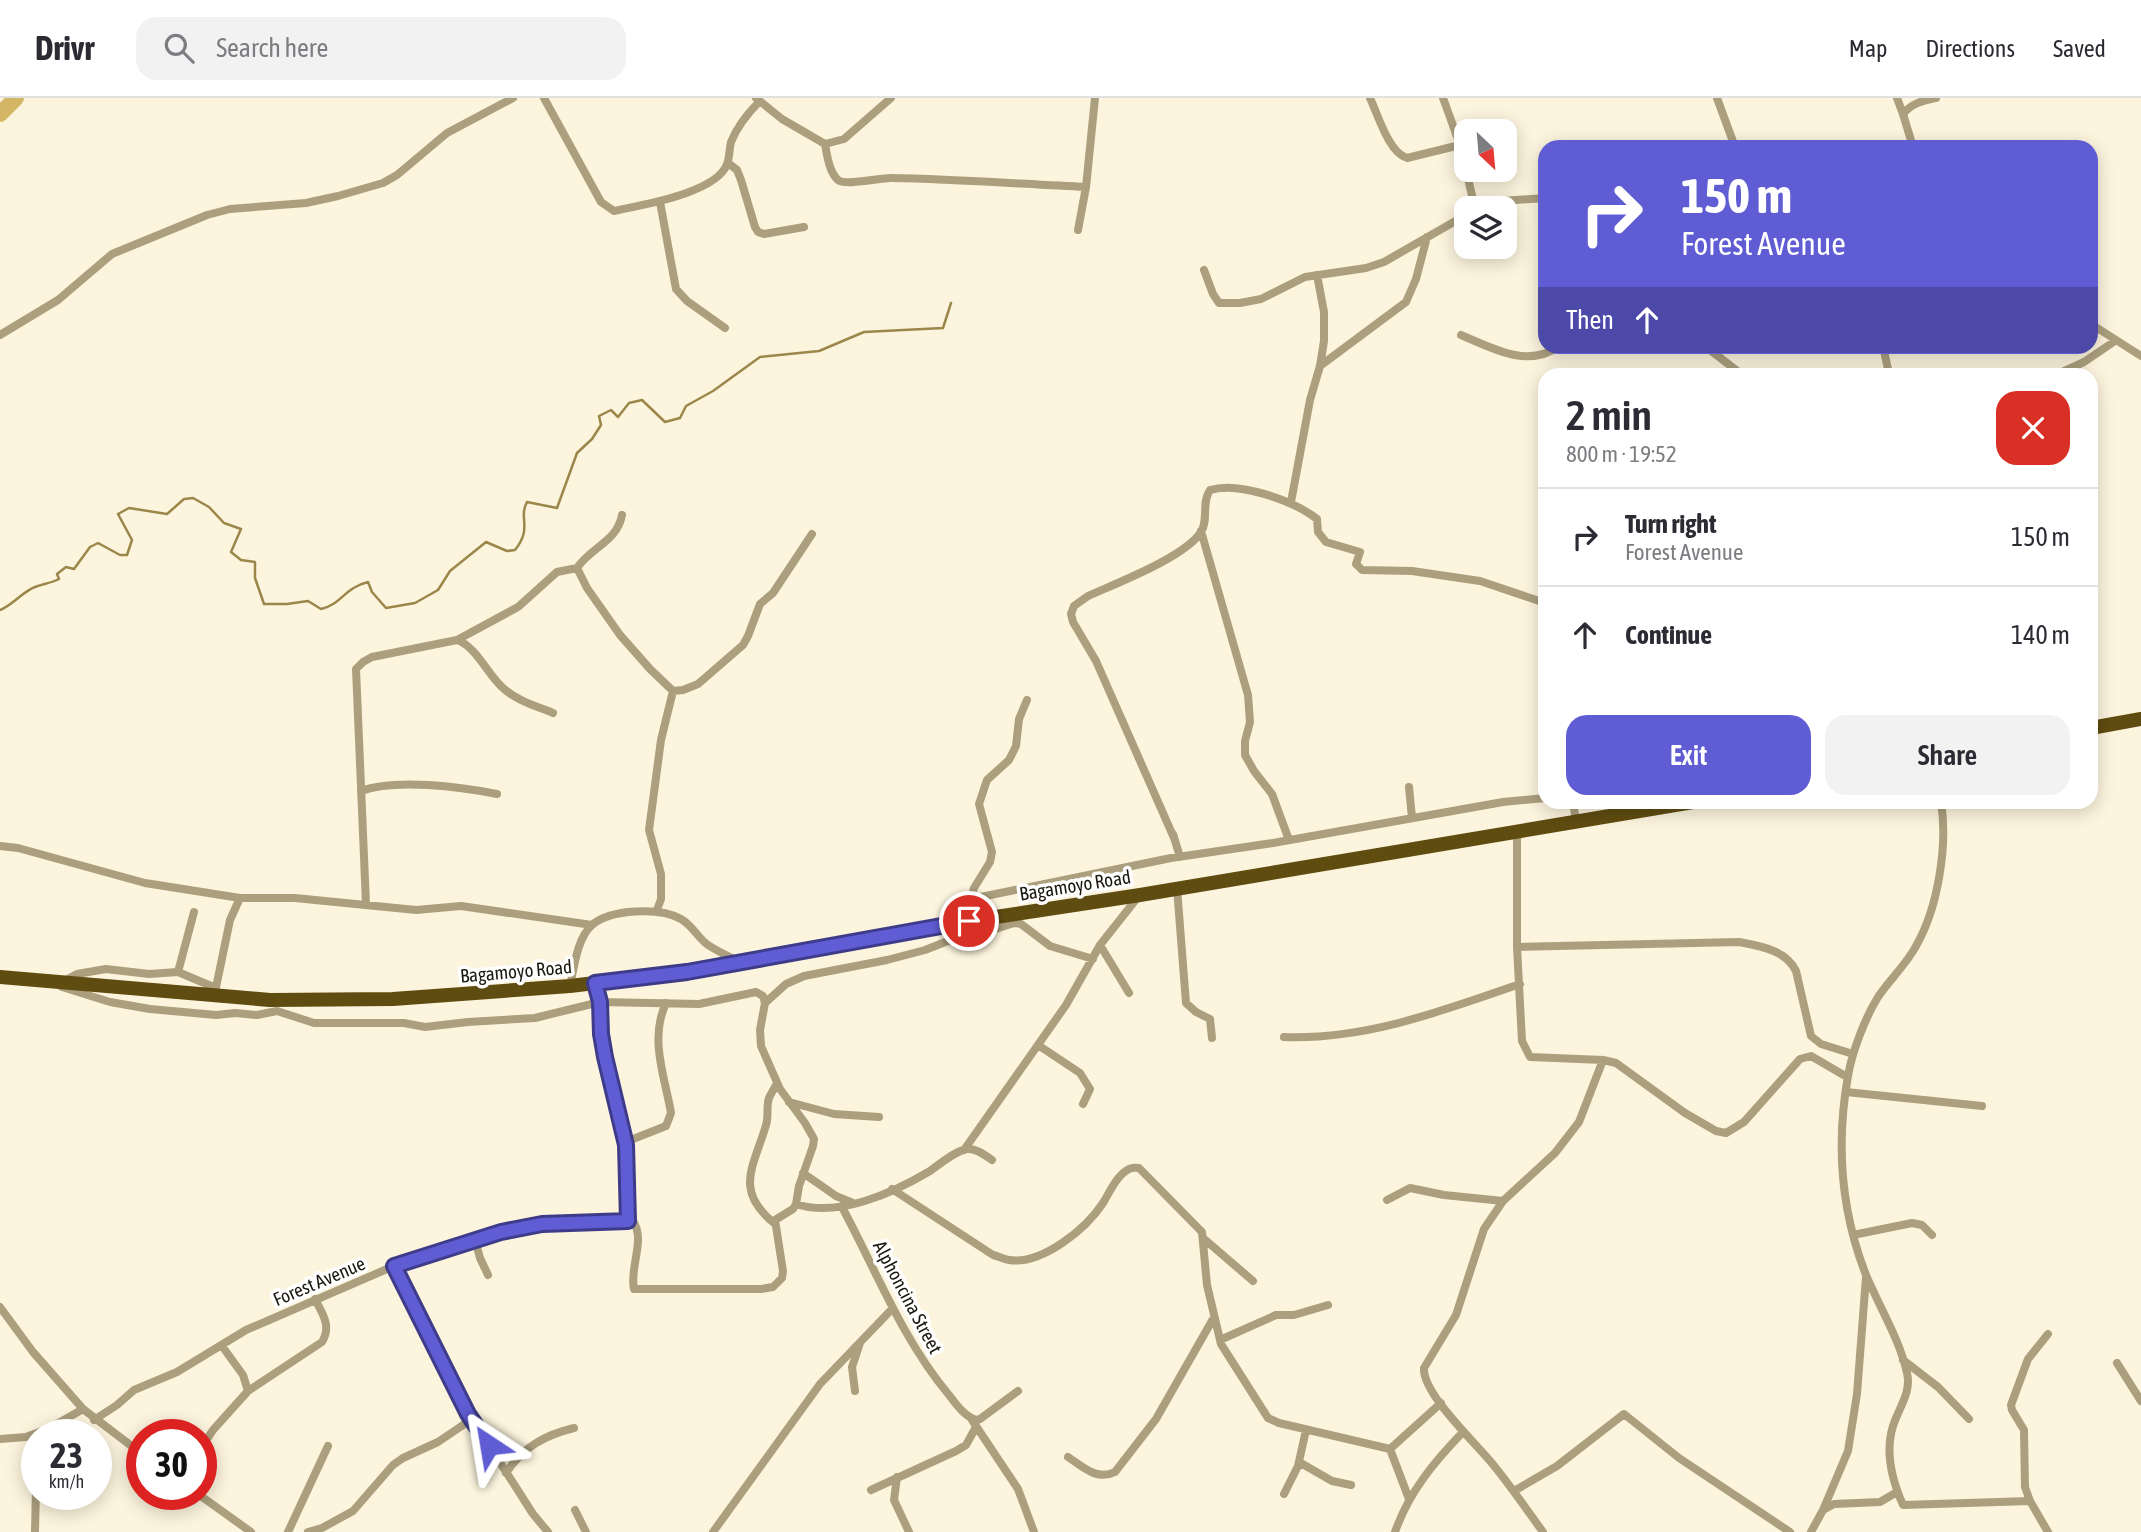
<!DOCTYPE html>
<meta charset="utf-8">
<style>
body{margin:0;font-family:"Asap Condensed",sans-serif;background:#f2f2f3;color:#2b2b33;height:100vh;display:flex;flex-direction:column;font-size:26px;white-space:nowrap}
*{box-sizing:border-box;margin:0}
p{font-size:23px;color:#7c7c81}
.icon{flex:none;width:38px;height:38px;fill:none;stroke:currentColor;stroke-width:2;stroke-linecap:round;stroke-linejoin:round}
.map{position:relative;flex:1;overflow:hidden}
.sheet{position:absolute;left:1538px;top:270px;width:560px;height:441px;display:flex;flex-direction:column;background:#fff;border-radius:21px;box-shadow:0 4px 18px #0003}
.sheet>*{flex:none}
.top-card{position:absolute;left:1538px;top:42px;width:560px;height:214px;border-radius:21px;box-shadow:0 4px 18px #0003;background:#5f5cd4;color:#fff;overflow:hidden}
.needle{width:46px;rotate:154deg}
.buttons{position:absolute;left:1454px;top:21px;display:grid;gap:14px}
.buttons a{display:grid;place-items:center;width:63px;height:63px;border-radius:14px;background:#fff;box-shadow:0 4px 18px #0003;font-size:35px}
.speed{position:absolute;left:21px;top:1321px;display:flex;gap:14px;font-size:35px;font-weight:700;text-align:center}
.speed>*{display:grid;place-content:center;width:91px;height:91px;border-radius:50%;background:#fff;box-shadow:0 4px 18px #0003;line-height:1}
.speed small{font-size:18px;font-weight:400}
.speed .limit{border:10px solid #d22;background:#fff;color:#111}
.pin{position:absolute;display:grid;place-items:center;width:60px;height:60px;color:#fff;margin:-30px;border:4px solid #fff;border-radius:50%;box-shadow:0 2px 7px #0007}
.me{position:absolute;width:77px;margin:-38px;rotate:327deg;stroke-linejoin:round;filter:drop-shadow(0 0 5px #0008)}
.turn{display:flex;align-items:center;gap:24px;height:147px;padding:0 28px;font-size:32px}
.turn .icon{width:91px;height:91px;stroke-width:2.5}
.turn b{display:block;font-size:49px;line-height:60px}
.then{display:flex;align-items:center;height:66px;padding:0 28px;background:#0003;gap:14px;font-size:26px}
.round{display:grid;place-items:center;flex:none;width:74px;height:74px;border-radius:21px;background:#f2f2f3}
.summary{display:flex;align-items:center;justify-content:space-between;height:119px;padding:0 28px}
h1{font-size:42px;font-weight:600;line-height:52px}
.cta{display:flex;gap:14px;margin-top:auto;padding:14px 28px}
.cta a{flex:1;height:80px;border-radius:21px;background:#5f5cd4;color:#fff;font-size:28px;font-weight:600;line-height:80px;text-align:center}
.cta a+a{background:#f2f2f3;color:#2b2b33}
ul{padding:0;list-style:none}
li{display:flex;align-items:center;gap:21px;height:98px;padding:0 28px;border-top:2px solid #e1e1e2}
li div{flex:1}
li b{display:block;font-size:26px}
li em{font-style:normal}
header{display:flex;align-items:center;gap:42px;box-sizing:border-box;height:98px;padding:0 35px;background:#fff;border-bottom:2px solid #e1e1e2}
header strong{font-size:33px}
nav{display:flex;gap:38px;margin-inline-start:auto;font-size:24px}
.search{width:490px;height:63px;background:#f2f2f3;display:flex;align-items:center;gap:18px;box-sizing:border-box;padding:0 24px;border-radius:21px;color:#7c7c81;font-size:26px}
.map>svg:first-child{display:block}
.lines{fill:none;stroke-linecap:round;stroke-linejoin:round}
.stream{stroke:#9c874b;stroke-width:2.5}
.river{stroke:#d3b664;stroke-width:16}
.minor{stroke:#ab9f7d;stroke-width:8}
.trunk{stroke:#5f4c10;stroke-width:14}
.route-casing{stroke:#3e3c8a;stroke-width:18}
.route{stroke:#5f5cd4;stroke-width:12}
.labels{text-anchor:middle;stroke-width:7;stroke-linejoin:round;paint-order:stroke}
.street-label{font-size:19px;fill:#1b1810;stroke:#fff}
</style>
<header>
<strong>Drivr</strong>
<div class="search"><svg class="icon" aria-label="search" viewBox="0 0 24 24"><circle cx="10" cy="10" r="6"/><path d="M15 15l6 6"/></svg>Search here</div>
<nav><a>Map</a><a>Directions</a><a>Saved</a></nav>
</header>
<div class="map">
<svg width="2141" height="1434" viewBox="0 0 2141 1434">
<rect width="100%" height="100%" fill="#fcf4dd"/>
<g class="lines">
<!-- stream -->
<path class="stream" d="M0,512C13,507 22,494 35,489C43,486 51,485 59,481L57,476L66,469L74,471L90,449L98,445L120,457H127L132,442L118,416L129,410L167,416L184,401L193,400L209,409L224,425L241,431L231,454L241,462L255,464V480L264,506H287L308,503L321,511C342,506 344,490 368,484L372,494L386,510L415,505L438,492L450,473L486,444L507,453L515,452C533,429 518,421 527,404L557,410L577,355L592,341L601,327L599,318L611,312L618,319L629,305L642,302L665,324L680,320L686,308L713,293L760,259L819,253L864,234L943,230L951,205"/>
<!-- river -->
<path class="river" d="M0,16L16,0"/>
<!-- minor -->
<path class="minor" d="M544,0L601,104L614,113C641,107 717,95 727,66C730,59 729,51 731,44C737,29 748,15 759,4
M756,0L782,21L825,46L844,41L891,0
M1370,0C1378,17 1389,55 1407,60L1460,47
M1443,0L1460,47L1475,110
M1717,0L1735,49
M1897,0L1903,16
M825,46C827,57 829,74 838,82C845,88 879,80 891,80C956,81 1021,86 1086,89
M1913,49L1903,16C1912,5 1922,3 1936,0
M728,65L737,72L741,82L755,129L758,134L764,136L804,129
M660,104L676,191L687,203L725,230
M1480,110L1502,103L1545,100
M1078,132L1086,89L1095,0
M1204,172L1213,196L1219,205H1240L1261,201L1305,179L1366,170L1384,164L1466,117
M2091,226L2141,258
M0,237L58,202L112,156L207,117L230,111L306,105L338,98L383,85L397,77L447,35L513,0
M1461,237C1492,250 1528,271 1559,248
M1705,248L1741,276
M1883,248L1889,276
M1320,268L1406,204L1416,181L1427,139
M2058,276L2084,264L2115,243
M1291,404L1310,302L1320,268L1324,243V214L1317,177
M622,417C617,444 591,449 577,470L587,490L620,537L650,571L673,593L661,642L649,732L661,776V801L657,812
M1201,433L1248,597L1250,624L1245,643V657L1254,673L1272,696L1289,742
M457,542L518,509L557,474L577,470
M673,593L683,592L698,586L743,547L748,538L760,506L773,495L812,436
M1409,689L1412,720
M361,693C396,680 461,689 497,696
M1573,704L1576,723
M1941,704C1948,747 1938,810 1916,848C1906,867 1890,881 1878,899C1865,920 1852,954 1848,978C1836,1045 1841,1113 1866,1177C1879,1208 1900,1242 1907,1275C1911,1292 1902,1305 1896,1320C1883,1349 1891,1380 1903,1407L2030,1403
M1517,732V849L1522,943L1530,959L1603,962L1616,965L1685,1015L1716,1033L1726,1035L1744,1024L1800,961L1811,958L1847,979
M1173,736L1180,759
M1174,740L1096,563L1073,524L1071,516L1074,508L1088,498C1117,485 1185,459 1201,434C1209,421 1201,405 1210,392C1239,383 1294,403 1317,421L1318,434L1326,444L1360,454L1356,466L1362,472L1412,473L1480,483L1545,505
M0,748L18,750L145,785L240,800
M1177,790L1186,905L1196,914L1210,921L1212,940
M971,801L1171,760L1273,745L1503,704L1545,700
M366,806L356,571L363,564L372,559L457,542C477,549 487,576 503,590C517,603 536,608 553,615
M971,823V801L974,790L990,764L992,754L979,706L987,682L1009,662L1016,648L1019,621L1027,602
M1100,847L1129,895
M1517,849L1739,844C1760,848 1786,852 1796,873L1811,938L1821,946L1853,956
M178,874L194,814
M64,883L77,876L106,871L149,876L178,874L216,890
M595,885C601,908 599,932 604,955C610,986 621,1015 626,1046
M570,888C574,870 577,840 592,827C610,811 660,809 681,821C692,827 698,840 708,847C717,853 728,858 737,863
M62,889L110,904L150,911L216,917L235,915L257,917L277,913L314,925H404L425,929L468,924L535,920L600,904L699,906L756,894L763,898L765,905L760,932L761,948L780,991L805,1025L814,1041L813,1048L799,1088L796,1106L793,1111L775,1122L783,1173L782,1180L773,1189L761,1191H634C629,1170 646,1142 633,1123L542,1126L501,1134L394,1168L246,1232L177,1274L134,1292L117,1307L94,1322
M214,899L230,822L240,800H295L416,812L461,808L592,827
M765,905L786,886L804,878L887,862L925,852L953,841L980,836L1014,825L1021,826L1050,848L1093,861
M1284,939C1366,942 1445,912 1520,886
M1038,947L1080,975L1090,991L1083,1006
M1846,994L1982,1008
M789,1004L834,1016L879,1019
M964,1052L1066,907L1100,847L1138,799
M803,1075L836,1098L853,1105
M892,1091L993,1157C998,1158 1003,1161 1009,1162C1042,1167 1086,1131 1103,1105C1110,1094 1116,1078 1129,1071C1133,1069 1134,1070 1139,1070L1202,1134L1207,1187L1221,1246L1268,1320L1279,1325L1390,1351L1441,1305
M1387,1102L1410,1090L1444,1097L1503,1103
M796,1106C838,1120 893,1095 930,1073C940,1066 955,1053 967,1051C976,1050 985,1057 992,1062
M842,1109C876,1172 902,1241 949,1297C956,1306 964,1318 976,1322L980,1321L1018,1293
M628,1123L626,1055L628,1043L666,1028L671,1015C665,979 649,941 666,905
M775,1126C733,1092 754,1069 766,1027C769,1018 766,1008 769,1000C771,995 775,990 777,985
M1853,1137L1912,1125L1922,1127L1932,1137
M1203,1140L1253,1183
M475,1142L480,1160L488,1177
M394,1168L469,1316L533,1416L548,1434
M0,1209L33,1254L83,1311L142,1356
M2048,1236L2028,1261L2011,1307L2012,1312L2024,1332L2025,1389L2030,1403L2048,1434
M1220,1242L1276,1217H1294L1328,1207
M222,1248L243,1277L248,1293
M1903,1262L1938,1289L1969,1321
M2117,1265L2141,1303
M855,1293L852,1269L860,1245
M972,1322L1018,1391L1034,1434
M0,1341L26,1339L50,1330L83,1311
M201,1350L213,1332L248,1293L322,1244C332,1228 322,1215 315,1201
M1390,1351L1409,1401
M1068,1359C1083,1369 1097,1383 1115,1374L1156,1321L1213,1221
M1299,1364L1332,1383L1351,1387
M506,1375C523,1349 545,1337 574,1330
M897,1379L894,1402L909,1434
M871,1392L956,1353L966,1347L976,1329
M1514,1393L1557,1368L1624,1316L1679,1360L1790,1434
M198,1396L251,1434
M1284,1396L1298,1368L1306,1332
M575,1412L586,1434
M1823,1412L1848,1353L1857,1296L1866,1179
M35,1434L37,1341
M288,1434L328,1348
M308,1434L322,1430L353,1413L393,1367L403,1360L438,1344L472,1321
M713,1434L820,1286L893,1210
M1395,1434C1409,1394 1434,1364 1463,1334
M1543,1434C1527,1412 1512,1390 1495,1369C1479,1348 1422,1296 1424,1270L1456,1217L1484,1131L1503,1103L1555,1055L1579,1024L1603,962
M1811,1434L1823,1412L1834,1406L1880,1404L1897,1394"/>
<!-- trunk -->
<path class="trunk" d="M2091,630L2141,621
M0,879L270,902L393,901L570,888L687,874L969,823L1140,797L1693,704"/>
</g>
<g class="lines">
<!-- route casing -->
<g class="route-casing">
<path id="route" d="M489,1347L468,1316L394,1168L501,1134L542,1126L628,1123L626,1047L605,959L601,936L600,904L595,885L687,874L969,823"/>
</g>
<!-- route -->
<use href="#route" class="route"/>
</g>
<g class="labels">
<!-- street labels -->
<g class="street-label">
<text transform="translate(1075 787) rotate(-9)" y="7">Bagamoyo Road</text>
<text transform="translate(516 873) rotate(-5)" y="7">Bagamoyo Road</text>
<text transform="translate(319 1183) rotate(-23)" y="7">Forest Avenue</text>
<text transform="translate(908 1199) rotate(62)" y="7">Alphoncina Street</text>
</g>
</g>
</svg>
<div class="buttons">
<a><svg class="needle" viewBox="-14 -14 28 28"><path d="M0-13l5 13h-10z" fill="#e53935"/><path d="M0 13l5-13h-10z" fill="#7c7c81"/></svg></a>
<a><svg class="icon" aria-label="layers" viewBox="0 0 24 24"><path d="M12 4l9 5-9 5-9-5zM3 14l9 5 9-5"/></svg></a>
</div>
<div class="speed"><div>23<small>km/h</small></div><div class="limit">30</div></div>
<div class="pin" style="left:969px;top:823px;background:#d93025"><svg class="icon" aria-label="arrive" viewBox="0 0 24 24"><path d="M6 21V4h12l-3 4 3 4H6"/></svg></div>
<svg class="me" style="left:489px;top:1347px" viewBox="-20 -20 40 40"><path d="M0-17L14 15 0 8-14 15z" fill="#5f5cd4" stroke="#fff" stroke-width="4"/></svg>
<div class="top-card">
<div class="turn"><svg class="icon" aria-label="right" viewBox="0 0 24 24"><path d="M7 20v-9h11M14 6l5 5-5 5"/></svg><div><b>150 m</b>Forest Avenue</div></div>
<div class="then">Then<svg class="icon" aria-label="ahead" viewBox="0 0 24 24"><path d="M12 20V5M6 11l6-6 6 6"/></svg></div>
</div>
<section class="sheet">
<div class="summary"><div><h1>2 min</h1><p>800 m · 19:52</p></div><a class="round" style="background:#d93025;color:#fff"><svg class="icon" aria-label="close" viewBox="0 0 24 24"><path d="M6 6l12 12M18 6L6 18"/></svg></a></div>
<ul>
<li><svg class="icon" aria-label="right" viewBox="0 0 24 24"><path d="M7 20v-9h11M14 6l5 5-5 5"/></svg><div><b>Turn right</b><p>Forest Avenue</p></div><em>150 m</em></li>
<li><svg class="icon" aria-label="ahead" viewBox="0 0 24 24"><path d="M12 20V5M6 11l6-6 6 6"/></svg><div><b>Continue</b></div><em>140 m</em></li>
</ul>
<div class="cta"><a>Exit</a><a>Share</a></div>
</section>
</div>
